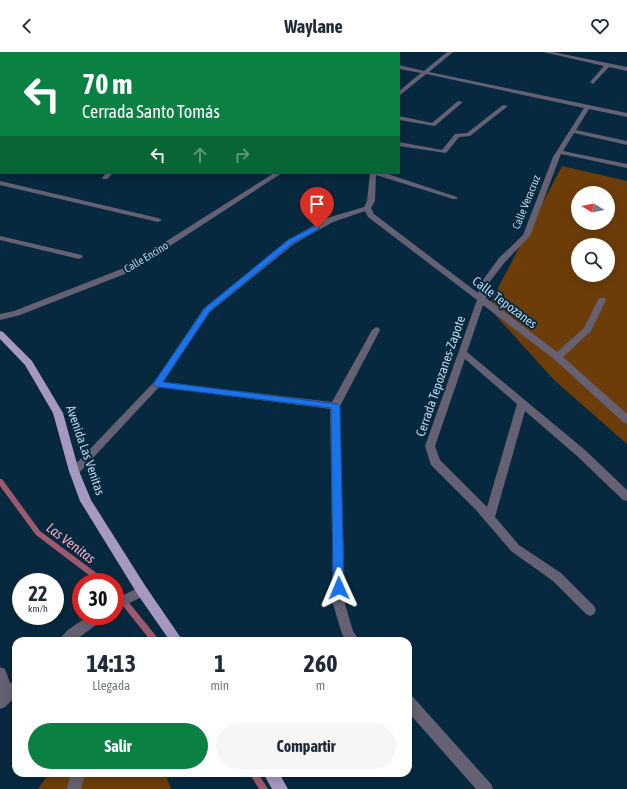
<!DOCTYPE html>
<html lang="es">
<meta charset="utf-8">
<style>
body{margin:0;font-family:"Asap Condensed",sans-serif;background:#f6f6f7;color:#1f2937;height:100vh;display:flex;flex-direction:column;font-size:15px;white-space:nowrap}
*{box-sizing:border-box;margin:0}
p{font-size:13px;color:#747a83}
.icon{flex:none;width:22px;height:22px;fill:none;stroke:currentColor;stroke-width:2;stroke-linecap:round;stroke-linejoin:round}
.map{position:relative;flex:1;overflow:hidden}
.drawer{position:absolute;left:12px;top:585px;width:400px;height:140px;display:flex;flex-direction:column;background:#fff;border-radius:12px;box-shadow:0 2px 10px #0003}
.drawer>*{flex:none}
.hud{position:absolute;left:0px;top:0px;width:400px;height:122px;box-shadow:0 2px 10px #0003;background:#0b8043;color:#fff;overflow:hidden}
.needle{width:26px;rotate:280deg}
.fabs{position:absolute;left:571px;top:134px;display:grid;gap:8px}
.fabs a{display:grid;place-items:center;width:44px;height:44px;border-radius:50%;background:#fff;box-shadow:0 2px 10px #0003;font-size:20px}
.speed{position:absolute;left:12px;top:521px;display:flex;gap:8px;font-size:20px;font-weight:700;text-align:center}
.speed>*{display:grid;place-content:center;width:52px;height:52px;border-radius:50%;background:#fff;box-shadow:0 2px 10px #0003;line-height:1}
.speed small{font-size:10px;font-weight:400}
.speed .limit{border:6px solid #d22;background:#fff;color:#111}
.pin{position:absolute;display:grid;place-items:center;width:34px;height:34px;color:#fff;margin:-41px -17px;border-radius:50% 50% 50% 0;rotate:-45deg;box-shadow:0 0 4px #0007}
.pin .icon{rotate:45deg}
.me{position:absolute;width:44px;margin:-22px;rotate:359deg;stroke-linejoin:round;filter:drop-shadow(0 0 3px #0008)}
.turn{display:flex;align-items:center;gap:14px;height:84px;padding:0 16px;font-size:18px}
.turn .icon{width:52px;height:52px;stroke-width:2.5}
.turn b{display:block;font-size:28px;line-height:34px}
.lanes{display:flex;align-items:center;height:38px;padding:0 16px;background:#0003;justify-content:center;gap:20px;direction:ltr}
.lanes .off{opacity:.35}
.eta{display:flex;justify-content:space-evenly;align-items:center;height:68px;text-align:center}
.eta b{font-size:24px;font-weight:700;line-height:28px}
.primary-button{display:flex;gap:8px;margin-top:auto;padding:8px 16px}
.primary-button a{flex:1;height:46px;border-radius:24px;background:#0b8043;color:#fff;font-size:16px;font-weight:700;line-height:46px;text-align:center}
.primary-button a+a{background:#f6f6f7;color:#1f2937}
header{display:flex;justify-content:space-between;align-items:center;height:52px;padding:0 16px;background:#fff;font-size:18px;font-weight:700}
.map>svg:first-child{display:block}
.green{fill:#6d3d09;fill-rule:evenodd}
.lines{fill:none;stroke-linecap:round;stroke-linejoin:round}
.stream{fill:#9d596e;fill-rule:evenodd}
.minor{fill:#666073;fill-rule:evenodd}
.major{fill:#a698c0;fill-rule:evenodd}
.route{fill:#1a73e8;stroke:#114b97}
.labels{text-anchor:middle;stroke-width:4;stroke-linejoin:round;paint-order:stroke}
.far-street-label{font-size:11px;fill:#bed5e6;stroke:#07293f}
.street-label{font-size:13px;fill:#bed5e6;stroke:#07293f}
.water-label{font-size:14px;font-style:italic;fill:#faa9c0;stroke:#07293f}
</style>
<header><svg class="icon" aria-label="back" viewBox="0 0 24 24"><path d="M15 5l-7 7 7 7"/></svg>Waylane<svg class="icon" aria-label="heart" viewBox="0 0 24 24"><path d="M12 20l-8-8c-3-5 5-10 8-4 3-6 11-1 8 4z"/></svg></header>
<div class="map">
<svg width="627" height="737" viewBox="0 0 627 737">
<rect width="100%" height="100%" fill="#07293f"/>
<!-- green -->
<path class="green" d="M562,114L627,129V392L555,329L488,255ZM578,141H608V171H578ZM578,193H608V223H578Z
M49,721H165L171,737H38Z"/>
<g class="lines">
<!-- stream -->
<path class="stream" d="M18,0H22V1H18Z
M0,68H1V79H0Z
M0,427H2L40,479L106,528L107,530H98L36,483L0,434Z
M115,536L118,537L160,589H151L115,544Z
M249,721H258L268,737H259Z"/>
<!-- minor -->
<path class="minor" d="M25,0H31V1H25Z
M53,0H61L62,1H54Z
M173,0H182L183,1H174Z
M194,0H202L193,1Z
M277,0H283L276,1Z
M336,0H345L346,1H337Z
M447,0H453L429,20L627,61V65L589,57L576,78L627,89V93L574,81L563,99L627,112V116L561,102L530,184L505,210L488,232L486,246L557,300L584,276L599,246H605L606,248L591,279L563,305L627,362V372L623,370L554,307L483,253L467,300L585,398L627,438V449L623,448L577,404L525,359L495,465L519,493L561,521L594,554L596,558L594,562L590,564L586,562L553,529L511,499L475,457L431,413L425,394L477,248L368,165L365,159L333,170L294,192L210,260L163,330L332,350L372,278L376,275L379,276L380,278L340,354L345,552L353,579L360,589H346L342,582L333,552L330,357L159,335L78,422H70L69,419L154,330L204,256L288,188L327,166L364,155L367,149L370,121H385L457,145V147H453L376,123L375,149L371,156L374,162L478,241L480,232L499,206L523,183L553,105L584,56L426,22L399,44V39L421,21L399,17V13L424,19ZM465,307L517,352L487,455L440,408L435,394Z
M543,0H553L627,15V19L609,15L593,32L590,30L604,14Z
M0,20H1V24H0Z
M1,47V51L0,52V48Z
M458,49L463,50L435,74L399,68V64L432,71Z
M503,53L508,54L470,84L459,85L446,101L399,94V90L442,98L455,82L467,81Z
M0,109H1L0,115Z
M106,121H113L107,127H103L102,126Z
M274,121H282L130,220L20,263L0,268V262L14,259L124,216Z
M0,129L158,166L162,168L158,170L0,133Z
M0,184L82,203L83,205L79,207L0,188Z
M142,534L146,535L148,539L146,543L115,558V547Z
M89,564H105L103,568L74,589H59C64,578 79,571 89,564Z
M0,615L5,617L10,631L16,629V644L5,655L0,657Z
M408,643L413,645L491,732L493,737H476L408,660Z
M71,721H85L81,737H67Z"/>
<!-- major -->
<path class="major" d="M0,279L3,280L32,309L63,361L79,419L91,448L146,535L183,589H170L138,543L80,449L69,419L53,361L25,313L0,287Z
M263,721H279L288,737H272Z"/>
</g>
<!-- route -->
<path class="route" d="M317,173L320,176L319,177L293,191L210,259L163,330L338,352L340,354L344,536L343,540L339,541L335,540L333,536L331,356L157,335L153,332L205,256L288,188Z"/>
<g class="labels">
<!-- far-street labels -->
<g class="far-street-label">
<text transform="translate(526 150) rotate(-68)" y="4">Calle Veracruz</text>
<text transform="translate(146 205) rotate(-31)" y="4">Calle Encino</text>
</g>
<!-- street labels -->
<g class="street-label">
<text transform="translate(505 250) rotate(37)" y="5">Calle Tepozanes</text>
<text transform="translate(440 324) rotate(-71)" y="5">Cerrada Tepozanes-Zapote</text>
<text transform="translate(86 398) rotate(71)" y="5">Avenida Las Venitas</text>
</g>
<!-- water labels -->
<g class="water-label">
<text transform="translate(71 491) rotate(37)" y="5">Las Venitas</text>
</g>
</g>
</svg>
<div class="fabs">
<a><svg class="needle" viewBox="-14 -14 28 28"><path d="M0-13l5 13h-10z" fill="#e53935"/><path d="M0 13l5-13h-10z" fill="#747a83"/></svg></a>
<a><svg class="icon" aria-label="search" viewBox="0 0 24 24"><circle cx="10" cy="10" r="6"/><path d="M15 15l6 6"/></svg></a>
</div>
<div class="speed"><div>22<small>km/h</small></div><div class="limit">30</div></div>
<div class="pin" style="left:317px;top:176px;background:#d93025"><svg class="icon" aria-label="arrive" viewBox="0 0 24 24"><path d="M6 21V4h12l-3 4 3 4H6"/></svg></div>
<svg class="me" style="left:339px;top:536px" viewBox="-20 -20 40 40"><path d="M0-17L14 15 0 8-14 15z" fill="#1a73e8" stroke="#fff" stroke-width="4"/></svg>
<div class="hud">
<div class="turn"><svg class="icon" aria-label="left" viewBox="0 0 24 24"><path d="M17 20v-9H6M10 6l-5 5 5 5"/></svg><div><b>70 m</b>Cerrada Santo Tomás</div></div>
<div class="lanes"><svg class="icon" aria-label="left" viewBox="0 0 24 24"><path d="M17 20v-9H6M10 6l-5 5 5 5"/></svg><svg class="icon off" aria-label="ahead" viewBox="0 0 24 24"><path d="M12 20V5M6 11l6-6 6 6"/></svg><svg class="icon off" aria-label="right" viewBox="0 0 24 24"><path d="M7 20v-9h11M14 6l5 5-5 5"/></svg></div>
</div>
<section class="drawer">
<div class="eta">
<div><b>14:13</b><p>Llegada</p></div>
<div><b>1</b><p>min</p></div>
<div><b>260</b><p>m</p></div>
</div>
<div class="primary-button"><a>Salir</a><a>Compartir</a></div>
</section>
</div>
